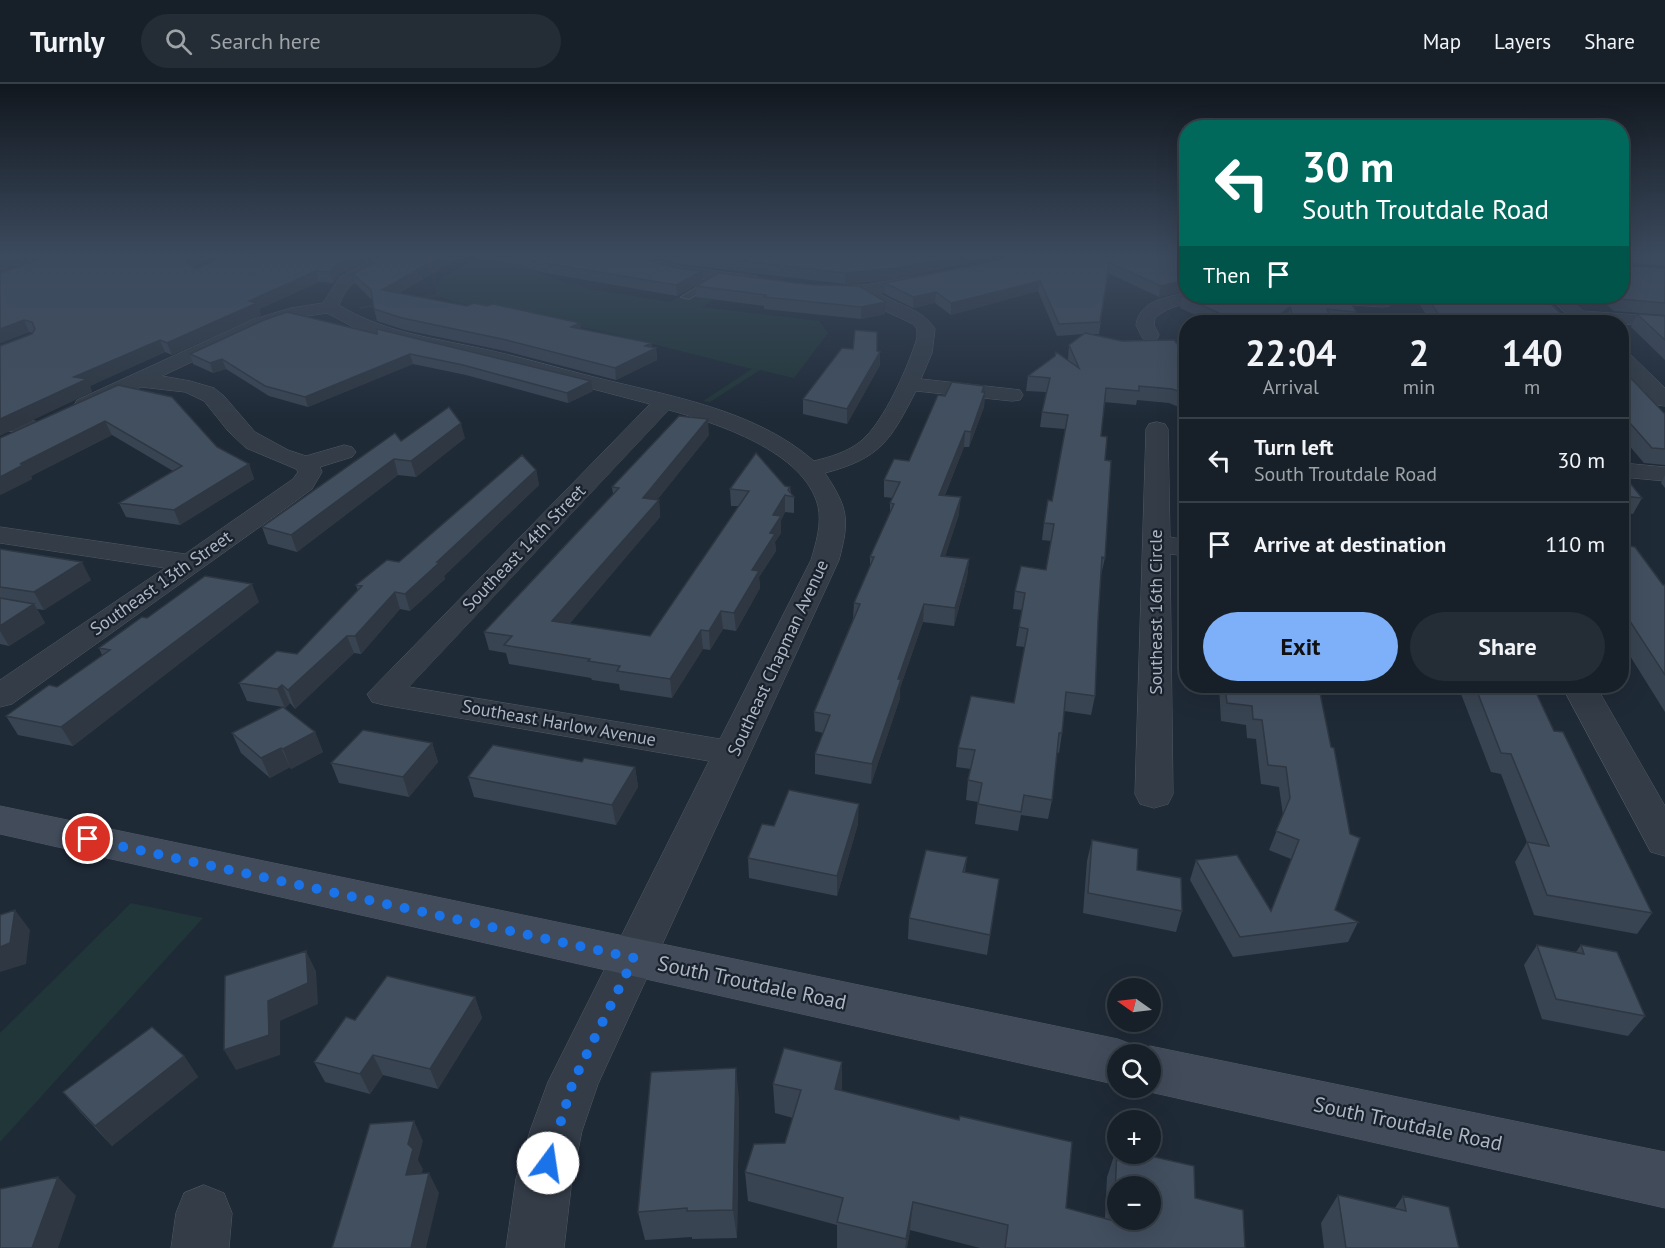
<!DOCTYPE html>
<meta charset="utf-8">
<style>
body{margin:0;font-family:"PT Sans",sans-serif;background:#242d35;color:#f1f3f6;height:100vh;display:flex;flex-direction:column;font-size:22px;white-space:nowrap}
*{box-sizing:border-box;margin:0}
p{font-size:20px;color:#9ea3a8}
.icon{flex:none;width:33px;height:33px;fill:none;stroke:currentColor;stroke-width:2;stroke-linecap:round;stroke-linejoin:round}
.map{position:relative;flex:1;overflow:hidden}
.side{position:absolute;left:1179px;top:231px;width:450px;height:378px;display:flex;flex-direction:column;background:#172029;border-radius:24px;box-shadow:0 6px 24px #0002,0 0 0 2px #363e46}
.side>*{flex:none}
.banner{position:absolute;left:1179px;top:36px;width:450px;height:183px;border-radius:24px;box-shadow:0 6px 24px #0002,0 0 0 2px #363e46;background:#00695c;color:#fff;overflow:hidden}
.needle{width:39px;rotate:284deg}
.fabs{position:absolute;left:1107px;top:894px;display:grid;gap:12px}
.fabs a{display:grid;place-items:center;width:54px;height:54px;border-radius:50%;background:#172029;box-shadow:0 6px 24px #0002,0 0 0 2px #363e46;font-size:30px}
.pin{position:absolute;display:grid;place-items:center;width:51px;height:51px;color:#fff;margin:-26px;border:3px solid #fff;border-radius:50%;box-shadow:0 2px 6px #0007}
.me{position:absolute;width:66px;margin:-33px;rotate:14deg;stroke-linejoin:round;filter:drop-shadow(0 0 4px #0008)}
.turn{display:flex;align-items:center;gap:21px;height:126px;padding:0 24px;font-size:27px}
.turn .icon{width:78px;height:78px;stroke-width:2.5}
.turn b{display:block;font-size:42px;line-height:51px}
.then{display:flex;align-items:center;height:57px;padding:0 24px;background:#0003;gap:12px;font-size:22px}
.eta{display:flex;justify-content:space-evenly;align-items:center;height:102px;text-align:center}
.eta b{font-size:36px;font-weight:700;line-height:42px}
.action{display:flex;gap:12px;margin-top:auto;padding:12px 24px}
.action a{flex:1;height:69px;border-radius:36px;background:#7db0f9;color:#111;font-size:24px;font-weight:700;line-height:69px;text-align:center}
.action a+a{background:#242d35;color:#f1f3f6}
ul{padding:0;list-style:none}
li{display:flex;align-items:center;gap:18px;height:84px;padding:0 24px;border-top:2px solid #363e46}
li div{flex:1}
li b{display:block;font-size:22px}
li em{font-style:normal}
header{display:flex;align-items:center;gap:36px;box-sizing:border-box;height:84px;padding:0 30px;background:#172029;border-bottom:2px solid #363e46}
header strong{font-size:28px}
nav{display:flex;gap:33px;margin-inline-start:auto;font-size:21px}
.search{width:420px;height:54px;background:#242d35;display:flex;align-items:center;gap:15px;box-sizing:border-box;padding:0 21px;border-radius:33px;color:#9ea3a8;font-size:22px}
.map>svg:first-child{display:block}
.green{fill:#213638}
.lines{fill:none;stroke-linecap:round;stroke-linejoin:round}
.service-casing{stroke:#505965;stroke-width:2}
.minor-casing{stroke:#505965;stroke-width:1}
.secondary-casing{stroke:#505965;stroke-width:1}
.service{fill:#333c47;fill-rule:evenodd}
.minor{fill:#333c47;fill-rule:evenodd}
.secondary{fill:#414b5a;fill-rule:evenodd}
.wall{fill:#394452}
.shaded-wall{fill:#2e3742}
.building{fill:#424f5f;stroke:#2e3742;stroke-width:1.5;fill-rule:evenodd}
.route{stroke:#1a73e8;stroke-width:10;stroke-dasharray:0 18}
.labels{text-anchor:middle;stroke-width:4.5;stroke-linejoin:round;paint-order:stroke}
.street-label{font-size:18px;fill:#adb6c4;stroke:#18212c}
.near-street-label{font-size:21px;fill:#adb6c4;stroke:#18212c}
</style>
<header>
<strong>Turnly</strong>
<div class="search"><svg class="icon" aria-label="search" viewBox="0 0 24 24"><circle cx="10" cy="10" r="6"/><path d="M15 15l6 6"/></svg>Search here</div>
<nav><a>Map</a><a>Layers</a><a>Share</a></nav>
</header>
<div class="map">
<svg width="1665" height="1164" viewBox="0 0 1665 1164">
<rect width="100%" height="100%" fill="#1f2a37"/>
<!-- green -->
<path class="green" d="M480,173H499L557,196L590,205L670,218L707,197L737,201L702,223L819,237L828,249L794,294L760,286L710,318L703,317L752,285L597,246L454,218L439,212L360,225L358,223L437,210L435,202L443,193Z
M131,819L203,834L0,1058V949Z"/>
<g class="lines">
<!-- service casing -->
<g class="service-casing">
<path id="service" d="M712,194L719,196L689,215L681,213Z"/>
</g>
<!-- minor casing -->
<g class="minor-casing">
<path id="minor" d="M0,173L44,174L52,179L44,184L0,180Z
M377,173H398C379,194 353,184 339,221C381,247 427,253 474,263C514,271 554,283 594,293C669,312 754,325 814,377C830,373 848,368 861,357C884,338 908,283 917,254V245L913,240L879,224L861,211H822L814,206L816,202L865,201L929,190L935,192L937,195L935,198L879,209C898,222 922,224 935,245L932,269L921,295L1012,305L1020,306L1023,311L1020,316L1012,317L916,307C890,357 881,374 825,389C848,424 850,435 839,476L598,1000L582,1047L572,1095L564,1164H506L516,1095L530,1047L548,998L709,677L384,621L372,618L367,610L650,320L490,278L393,257L357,245L327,229L294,234L266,243L162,292L190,297L214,304L224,312L255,348L288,366L306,372L344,361L352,363L356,368L352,373L320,383L322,388L312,405L289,422L12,620L0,623V596L165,484L0,459V443L185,470L293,395L298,388L296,385L246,364L228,347L204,317L185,308L141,303L85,328L77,326L74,321L77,316L254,235L291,224L323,219L340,193ZM669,326C716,339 804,367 818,422C822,440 816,459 811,476L720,655L409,603Z
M613,173H641L678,182L756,192L764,197L756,202L678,192L615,176Z
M1186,209V212H1244L1241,216L1235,217C1208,218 1176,215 1155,234L1154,241L1159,251L1157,255H1143L1136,241C1139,217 1166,213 1186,209Z
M1282,212C1307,209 1366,208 1389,214L1392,218L1389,222L1383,223L1291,217L1285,216Z
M1548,212H1566L1583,227L1665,233V243L1622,240V238H1575Z
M1622,267L1629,269L1665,304V322L1657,321L1622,284Z
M0,332L47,339L50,344L47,349L39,351L0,346Z
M1157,338L1165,340L1168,345L1170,453L1186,456V472L1170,470L1173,710L1168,720L1154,724L1140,720L1135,710L1146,345L1149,340Z
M1622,379L1665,383V397L1622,393Z
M1562,602H1596L1665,722V772L1651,768Z
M204,1101L224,1109L232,1129L229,1164H171L176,1129L184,1109Z"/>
</g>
<!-- secondary casing -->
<g class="secondary-casing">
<path id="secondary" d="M0,722L1118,955L1136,962L1138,967L1150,962L1665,1068V1124L1150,1008L1138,1004H1150V970H1118V1001L0,750Z"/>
</g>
<!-- service -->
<use href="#service" class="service"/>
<!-- minor -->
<use href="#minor" class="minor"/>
<!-- secondary -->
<use href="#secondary" class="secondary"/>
</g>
<!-- wall -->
<path class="wall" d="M214,173L193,183L196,185L372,173L339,191L333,199L319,198L259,225L261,231L172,271L165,268L90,302L92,308L32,250L33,249L29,248L0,259V189Z
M460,173L399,209L651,259L652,263L656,264L657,276L616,296L505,267L405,246L377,237L372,216L356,200L353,190Z
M489,173H635L677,184V212L540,188Z
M652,173H835L896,195L845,200L678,180Z
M1015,173H1186V208V207L1159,213L1108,189L1099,250H1089L1186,271V326L1169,319L1137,316L1136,321L1104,318L1101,352L1105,376V474L1101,491L1098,537L1095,612L1091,631L1064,627L1062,649L1059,669L1057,668L1052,716L1048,735L1021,731L1018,747L975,740L978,718L966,716L968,696L971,685L956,683L958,664L1014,619L1025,563L1016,562L1022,526L1013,525L1015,507L1046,486L1051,457L1042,456L1044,439L1052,417L1065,345L1040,343L1042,328L1046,308L1026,307L1028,292L1068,276L1069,261L1084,250L1057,252L1038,207L951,231L935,219L913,224L885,210V199Z
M1622,173H1665V182L1628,179Z
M1665,184V231L1614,227L1597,212H1622Z
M813,201L885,230L861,235L764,225V222L696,213V202Z
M1182,212L1356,228L1352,238L1331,237L1332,238H1288L1287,234L1282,238H1211L1180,224Z
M1414,212H1543L1569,238H1431Z
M1637,230L1665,232V276L1631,243Z
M264,236L593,307L568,319L466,291L413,280L308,323L269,312L226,285L213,289L193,280L190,270Z
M877,267L880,281L847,340L803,330V315Z
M1622,285L1665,330V381L1644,379L1622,353Z
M118,301L217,363L249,380L254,395L180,441L126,433L119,419L173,387L112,351L31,392L32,395L0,411Z
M984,302V308H985L984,323L969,363H964L945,411L959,430L945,472L969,475L967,493L954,542L923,538L900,604V614L871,700L815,690V670L823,649L815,647L814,628L853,535L854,519L870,483V473L890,429V419L893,414L884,413V396L909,377L945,312Z
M709,351L657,416H659L660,433L569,540L650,552L739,422H731L730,405L785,402L790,403L791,409L794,413V429L785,428L781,436V449L775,458L776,467L759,493L760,504L736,547L723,545L710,566L703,565L672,614L620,606L619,600L592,596L591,594L509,580L506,569L489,566L484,548L613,410L612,403Z
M465,354L416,393L398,391L297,468L268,460L262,443L401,357Z
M536,386L539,401L444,492L445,495L410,527L400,525L361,570L354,569L295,625L290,619L285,624H283L315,648L323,668L291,685L290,683L270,694L241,669L232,649L283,623L247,617L239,599L297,570L358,507L356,501L399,478Z
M1622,389L1642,414L1633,430L1622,429Z
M1665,391V404L1661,399Z
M1622,456L1625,461L1663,501H1665V628L1622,559Z
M0,465L91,496L44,526L37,525L45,539L9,562L0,560Z
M259,518L73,662L18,651L6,632L57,603L102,571L99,564L147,534Z
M1219,602H1282L1335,826L1358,838L1348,858L1233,873L1190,796L1196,776L1271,827L1291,775L1269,766L1283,731L1279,703L1261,700L1256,655L1247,654L1246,641L1221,637Z
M1458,602H1533L1554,647L1652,829L1637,850L1534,831L1515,778L1527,758L1501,690L1491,688Z
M432,659L438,678L409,713L339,699L331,679Z
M635,683L638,703L616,741L474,713L468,693Z
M858,740L837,812L749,794L748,774L774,742Z
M1092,756L1137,786L1182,827L1176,848L1083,829L1087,777Z
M967,773L965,788L999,795L987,871L908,855L909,834Z
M1537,861L1576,868L1581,861L1645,932L1628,952L1542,935L1524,881Z
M475,913L482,934L438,1005L383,991L370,1010L325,998L314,978L355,936Z
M184,972L198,993L112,1062L80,1028L63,1008Z
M773,1000L842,1007L1066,1124L1105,1134L1107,1093L1117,1063L1195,1114L1245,1164H980L910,1146L907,1164H837V1141L748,1117L745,1088L785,1059L793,1034L775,1029Z
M739,1014L737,1154L692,1155V1153L645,1156L638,1128Z
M1338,1111L1395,1124L1403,1112L1459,1164H1324L1321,1139Z"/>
<!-- shaded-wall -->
<path class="shaded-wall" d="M4,173H37L0,187V175Z
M188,173H214L192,183L185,178Z
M350,173H372L339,191L333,199L330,188L336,181Z
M440,173H460L385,216L382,206Z
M947,173H993L896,195L845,200V189Z
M316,187L319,198L259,225L261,231L172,271L167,259L249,217Z
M702,187L703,198L677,212L676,201Z
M1186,196V207L1159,213L1161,202Z
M1040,197L1038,207L951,231V219Z
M936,208L935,219L913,224V213Z
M886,218L885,230L861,235V223Z
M1290,223L1287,234L1282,238H1270Z
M24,236L29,248L0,259V245Z
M580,239L582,251L571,243Z
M160,256L165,268L90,302L92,308L0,352V335L74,293Z
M651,259L652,266L656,264L657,276L616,296L615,284Z
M880,268V281L847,340V325Z
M410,270L413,280L308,323L305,313Z
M222,275L226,285L213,289L210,279Z
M591,297L593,307L568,319L567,309Z
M984,302L983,314L985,308L984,323L969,363L971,348Z
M708,335L709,351L645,431L643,414Z
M105,337L112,351L31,392L32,395L0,411V393L20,380Z
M461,339L465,354L416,393L411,377Z
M965,347L964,363L938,427L939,411Z
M394,375L398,391L297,468L291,451Z
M249,380L254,395L180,441L174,426Z
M536,386L539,401L444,492L445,495L410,527L405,510L437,478Z
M785,411V428L781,436V449L775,458L776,467L759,493L760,504L736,547L734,529L752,486L773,431Z
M961,413L959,430L940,489L941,472Z
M659,416L660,433L556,556L552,537Z
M969,475L967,493L954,542L955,524Z
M82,478L91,496L44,526L34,508Z
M252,500L259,518L73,662L61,643Z
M395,508L400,525L361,570L355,552Z
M34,520L45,539L9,562L0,547V542Z
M924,520L923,538L900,604V614L871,700L872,680L898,595Z
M721,527L723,545L710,566L709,547Z
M701,546L703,565L672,614L670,595Z
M347,552L354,569L295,625L288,606Z
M282,601L290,619L285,624L277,605Z
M315,648L323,668L291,685L283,665Z
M432,659L438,678L409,713L403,693Z
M281,664L290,683L270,694L261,674Z
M635,683L638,703L616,741L612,721Z
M859,720L858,740L837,812V792Z
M15,826L30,846L26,880L0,888V863Z
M306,867L316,887L318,920L280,937V971L236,986L224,966L268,917Z
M475,913L482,934L438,1005L430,985Z
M373,971L383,991L370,1010L360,990Z
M184,972L198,993L112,1062L95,1042Z
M842,978V1008L835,1005Z
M736,984L739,1014L737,1154L733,1126Z
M414,1037L423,1057L418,1076L423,1085L416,1111L406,1091L408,1060Z
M429,1089L439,1109L426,1164H411Z
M58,1093L76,1112L58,1164H32Z
M913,1118L910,1146L907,1164H905Z"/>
<!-- building -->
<path class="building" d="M47,173H188L185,178L196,185L221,173H350L336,181L330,188L316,187L249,217L257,219L167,259L160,256L74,293L87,295L0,335V262L32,250L35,245L32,238L24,236L0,245V189Z
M385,173H440L382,206L467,222L474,219L487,222L493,220L580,239L571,243L651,259L645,262L656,264L615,284L502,255L402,234L374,225L371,206L353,190Z
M522,173H635L677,184L702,187L676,201L538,178Z
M710,173H835L845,175H867L872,173H947L896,184L845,189Z
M1015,173H1186V196L1161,202L1106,177L1109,181L1100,238L1059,240L1040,197L951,219L936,208L913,213L885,199Z
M1622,182L1665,184V219L1620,215L1616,212H1622Z
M718,189L813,201L859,202L886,218L861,223L764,213L766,211L696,202Z
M1182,212H1348L1356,228L1327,225L1332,238H1295L1290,223L1270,238H1238Z
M1426,212H1543L1569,238H1444Z
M287,228L377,250V245L591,297L567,309L463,281L410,270L305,313L265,302L222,275L210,279L190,270L264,236Z
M1637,230L1665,232V256Z
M855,246L877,248V267L880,268L847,325L803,315L842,264L853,265Z
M1085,249L1122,257L1174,256L1186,271V310L1172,305L1139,302V307L1106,304L1101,352L1107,353L1105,376L1111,377L1105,474L1102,473L1098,537L1095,612L1066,608L1062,649H1059L1052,716L1024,711L1021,728L978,720L982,699L968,696L975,666L958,664L971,612L1014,619L1028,545L1019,543L1025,509L1015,507L1021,482L1046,486L1054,440L1044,439L1048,416L1052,417L1068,331L1042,328L1050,294L1028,292L1055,272L1056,268L1079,284L1069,261Z
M1622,285L1665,330V365L1652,364L1622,330Z
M952,298L984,302L982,308H985L971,348L965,347L939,411L961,413L941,472L969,475L955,524L924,520L898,595H901L872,680L815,670L830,631L814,628L860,520L854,519L874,473H870L894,420L890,419L900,398L884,396L894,375L909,377L938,311L945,312Z
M118,301L172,313L217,363L249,380L174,426L119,419L182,382L105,337L20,380H25L0,393V354Z
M449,323L461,339L411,377L394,375L291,451L262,443L395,349L401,357Z
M679,332L708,335L643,414L659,416L552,537L650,552L749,407L730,405L756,369L785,402L790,403L788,406L794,413L785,411L773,431L781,432L770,449L775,450L752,486L759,487L734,529L721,527L709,547L701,546L670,595L617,587L620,582L588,577L590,575L504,561L512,552L484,548L619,404L612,403Z
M522,371L536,386L437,478H440L405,510L395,508L355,552H347L288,606L282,601L277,605L239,599L277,567L297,570L362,502L356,501L387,476L399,478Z
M1622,389L1642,414L1622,412Z
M1622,456L1625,461L1635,463L1663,501H1665V591L1622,525Z
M0,465L82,478L34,508L0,503Z
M205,492L252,500L61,643L6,632L49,601L57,603L110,566L99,564L142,533L147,534Z
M0,514L34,520L0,542Z
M1225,602H1282L1283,603L1320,609L1331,663L1334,664L1350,750L1360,754L1335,826L1358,838L1240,853L1196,776L1237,771L1271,827L1299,756L1276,747L1290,714L1286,683L1268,681L1262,636L1253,635L1252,622L1227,619Z
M1475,602H1533L1554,647L1563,648L1652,829L1547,811L1527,758L1549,762L1511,670L1501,669Z
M283,623L315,648L283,665L281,664L261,674L232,649Z
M363,646L432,659L403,693L331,679Z
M493,661L582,678L584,674L635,683L612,721L468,693Z
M789,706L859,720L837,792L748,774L762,740L774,742Z
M1092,756L1138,765L1137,786L1181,794L1182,827L1088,809Z
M926,766L967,773L963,788L999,795L990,851L909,834Z
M15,826L10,859L0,863V831Z
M1537,861L1584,870L1581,861L1617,868L1645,932L1556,915Z
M306,867L308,899L268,917L269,951L224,966L225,892Z
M387,892L475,913L430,985L373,971L360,990L314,978L346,933L355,936Z
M152,943L184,972L95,1042L63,1008Z
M784,964L842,978L835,1005L959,1036L960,1032L1072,1058L1066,1124L1114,1137L1117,1063L1118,1064V1070H1142L1194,1082L1195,1114L1243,1126L1245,1164H1005L1008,1141L913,1118L906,1155L837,1138L843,1114L745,1088L754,1060L785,1059L801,1006L773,1000ZM1118,1102H1150V1136H1118Z
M736,984L733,1126L687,1127V1124L638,1128L651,988Z
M414,1037L408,1060L413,1065L406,1091L429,1089L411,1164H332L370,1040Z
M58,1093L32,1164H0V1105Z
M1338,1111L1406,1127L1403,1112L1449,1123L1459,1164H1346Z"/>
<!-- sky -->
<linearGradient id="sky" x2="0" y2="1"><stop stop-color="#11171e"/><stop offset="0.51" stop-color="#3c4a5e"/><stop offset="1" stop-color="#3c4a5e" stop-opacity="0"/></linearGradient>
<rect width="1665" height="336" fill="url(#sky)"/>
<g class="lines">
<!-- route -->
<path class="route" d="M88,755L634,874L573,998L548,1079"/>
</g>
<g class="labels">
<!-- street labels -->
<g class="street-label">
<text transform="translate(524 464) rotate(-46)" y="6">Southeast 14th Street</text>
<text transform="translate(161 499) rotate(-35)" y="6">Southeast 13th Street</text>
<text transform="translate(1156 528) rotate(-90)" y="6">Southeast 16th Circle</text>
<text transform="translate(778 574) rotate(-65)" y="6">Southeast Chapman Avenue</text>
<text transform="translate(559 639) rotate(10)" y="6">Southeast Harlow Avenue</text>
</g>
<!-- near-street labels -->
<g class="near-street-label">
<text transform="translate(752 899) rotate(12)" y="7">South Troutdale Road</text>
<text transform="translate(1408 1040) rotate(12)" y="7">South Troutdale Road</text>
</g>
</g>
</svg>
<div class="fabs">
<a><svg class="needle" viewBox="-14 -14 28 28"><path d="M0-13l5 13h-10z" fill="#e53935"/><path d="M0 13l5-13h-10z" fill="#9ea3a8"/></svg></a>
<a><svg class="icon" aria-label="search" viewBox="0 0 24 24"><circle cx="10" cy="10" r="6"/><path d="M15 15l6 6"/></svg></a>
<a>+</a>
<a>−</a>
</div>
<div class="pin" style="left:88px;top:755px;background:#d93025"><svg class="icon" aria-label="arrive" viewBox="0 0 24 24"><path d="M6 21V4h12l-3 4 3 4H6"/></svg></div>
<svg class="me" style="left:548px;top:1079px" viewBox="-20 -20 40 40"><circle r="19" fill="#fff"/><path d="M0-13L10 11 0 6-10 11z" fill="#1a73e8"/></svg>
<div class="banner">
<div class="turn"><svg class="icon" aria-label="left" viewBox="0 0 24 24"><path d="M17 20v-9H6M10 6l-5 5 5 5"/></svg><div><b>30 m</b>South Troutdale Road</div></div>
<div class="then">Then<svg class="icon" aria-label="arrive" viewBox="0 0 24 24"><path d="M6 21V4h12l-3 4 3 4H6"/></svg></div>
</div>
<section class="side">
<div class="eta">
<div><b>22:04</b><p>Arrival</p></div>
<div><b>2</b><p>min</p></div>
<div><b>140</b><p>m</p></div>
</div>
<ul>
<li><svg class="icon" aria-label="left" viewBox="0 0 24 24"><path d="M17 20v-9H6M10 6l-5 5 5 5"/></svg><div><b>Turn left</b><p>South Troutdale Road</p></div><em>30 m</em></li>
<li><svg class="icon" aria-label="arrive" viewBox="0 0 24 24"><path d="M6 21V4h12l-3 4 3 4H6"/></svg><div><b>Arrive at destination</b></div><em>110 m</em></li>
</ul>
<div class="action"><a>Exit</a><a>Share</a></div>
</section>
</div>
